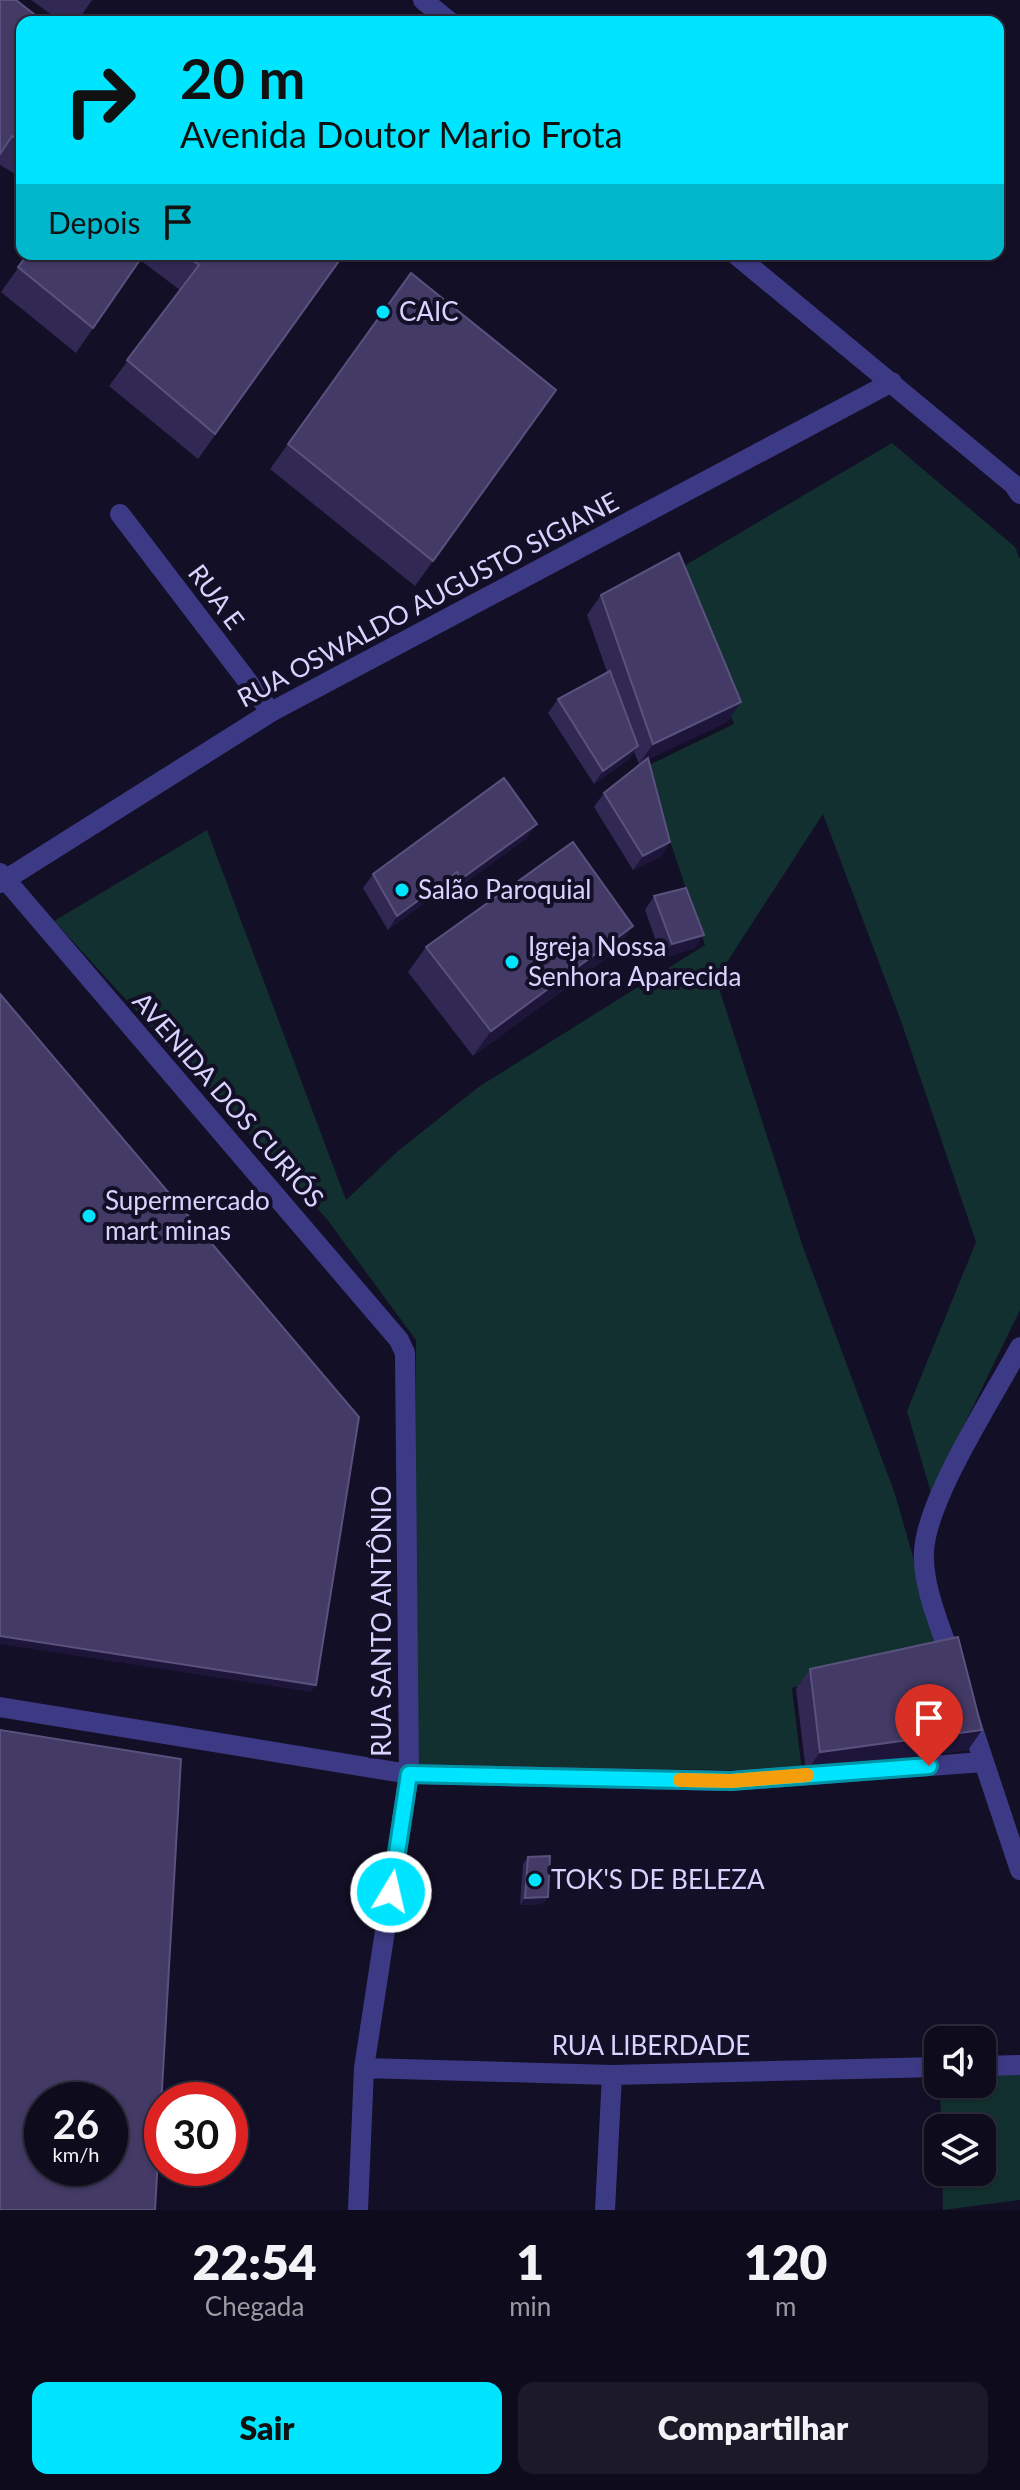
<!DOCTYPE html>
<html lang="pt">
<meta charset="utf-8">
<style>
body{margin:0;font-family:Lato,sans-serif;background:#1c1929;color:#f1f3f6;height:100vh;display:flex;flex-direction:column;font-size:30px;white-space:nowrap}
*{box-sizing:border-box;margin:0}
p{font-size:26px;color:#9b9ba3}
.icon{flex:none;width:44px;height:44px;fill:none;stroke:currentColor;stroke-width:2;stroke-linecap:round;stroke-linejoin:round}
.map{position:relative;height:2210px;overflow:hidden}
.drawer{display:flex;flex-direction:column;background:#0e0b1c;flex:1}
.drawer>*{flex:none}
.banner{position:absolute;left:16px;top:16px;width:988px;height:244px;border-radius:16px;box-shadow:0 2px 6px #0004,0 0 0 2px #2e2b3b;background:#00e5ff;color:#111;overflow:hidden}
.tools{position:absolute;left:924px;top:2026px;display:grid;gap:16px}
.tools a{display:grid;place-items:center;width:72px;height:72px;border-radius:16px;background:#0e0b1c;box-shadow:0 2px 6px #0004,0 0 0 2px #2e2b3b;font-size:40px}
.speed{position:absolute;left:24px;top:2082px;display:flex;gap:16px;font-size:40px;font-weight:700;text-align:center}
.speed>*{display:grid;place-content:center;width:104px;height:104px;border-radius:50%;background:#0e0b1c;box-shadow:0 2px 6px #0004,0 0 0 2px #2e2b3b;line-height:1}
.speed small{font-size:20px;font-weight:400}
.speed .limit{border:12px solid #d22;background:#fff;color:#111}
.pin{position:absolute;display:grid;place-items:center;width:68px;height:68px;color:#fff;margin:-82px -34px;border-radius:50% 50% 50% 0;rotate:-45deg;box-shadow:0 0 8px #0007}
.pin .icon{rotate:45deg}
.me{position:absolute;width:88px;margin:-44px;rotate:9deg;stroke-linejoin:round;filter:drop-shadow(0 0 6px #0008)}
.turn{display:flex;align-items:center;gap:28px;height:168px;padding:0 32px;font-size:36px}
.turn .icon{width:104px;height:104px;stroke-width:2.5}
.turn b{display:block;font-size:56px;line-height:68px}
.then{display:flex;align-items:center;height:76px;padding:0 32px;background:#0003;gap:16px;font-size:30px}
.eta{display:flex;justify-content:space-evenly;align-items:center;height:136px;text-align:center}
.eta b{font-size:48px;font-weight:800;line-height:56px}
.cta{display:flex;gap:16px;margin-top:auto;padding:16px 32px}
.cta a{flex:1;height:92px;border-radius:16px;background:#00e5ff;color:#111;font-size:32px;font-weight:800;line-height:92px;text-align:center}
.cta a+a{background:#1c1929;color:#f1f3f6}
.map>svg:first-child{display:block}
.green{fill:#12302f}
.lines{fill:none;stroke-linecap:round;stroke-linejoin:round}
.minor{stroke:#3d3a85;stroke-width:20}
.wall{fill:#312854}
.shaded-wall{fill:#1d163a}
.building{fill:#433a66;stroke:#5a527e;stroke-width:2;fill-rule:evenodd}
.route-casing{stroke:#0095a6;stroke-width:20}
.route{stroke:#00e5ff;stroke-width:14}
.slow{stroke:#f59e0b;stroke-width:14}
.poi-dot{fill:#00e5ff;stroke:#130f26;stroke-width:3}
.labels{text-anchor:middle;stroke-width:8;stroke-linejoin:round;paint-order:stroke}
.poi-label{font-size:26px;fill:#d9d4ff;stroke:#130f26;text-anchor:start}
.street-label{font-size:26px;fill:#d9d4ff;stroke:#130f26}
</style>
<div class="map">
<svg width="1020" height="2210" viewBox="0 0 1020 2210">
<rect width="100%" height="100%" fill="#130f26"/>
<!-- green -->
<path class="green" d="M892,443L1015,547L1020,559V1310L931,1493L907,1411L976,1242L901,1021L823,814L716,979L803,1247L895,1494L940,1651L792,1688L802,1771L413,1766L416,1340L326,1218L54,921L207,830L346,1200L399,1150L480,1086L705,945L645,767L734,724L672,573Z
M1020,2073V2200L943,2210L942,2172H982V2128H941L940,2084H982V2074Z"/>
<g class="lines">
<!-- minor -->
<path class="minor" d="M423,0L450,22
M735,254L1013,484L1020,494
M120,514L271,712
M0,873L399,1340L405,1353L409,1774L364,2068L358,2210
M0,883L271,712L892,382
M953,1664C942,1630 922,1588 924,1551C927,1498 993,1397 1020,1347
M0,1707L409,1774L731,1781L983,1762
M968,1714L1020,1870
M982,2066L1020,2065
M364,2068L612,2075L938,2067
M605,2210L612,2075"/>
</g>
<!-- wall -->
<path class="wall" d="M0,0L22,22V178L0,165Z
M31,0H92L77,22H62Z
M28,254H345L198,459L109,386L180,290L140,260L76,353L1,292Z
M411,273L556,390L415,586L270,469Z
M601,595L741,702L727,722L648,759L670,842L661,856L633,870L594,807L604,793L644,761L639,764L634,752L628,760L594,784L548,713L558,699L607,672L587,615Z
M527,838L451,893L447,886L388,930L363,888L373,874Z
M654,896L695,948L662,958L645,910Z
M426,947L615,952L473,1056L408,972Z
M810,1669L982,1730L968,1750L806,1772L796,1689Z
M528,1857L543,1904L520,1905L523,1864Z"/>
<!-- shaded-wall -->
<path class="shaded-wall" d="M741,702L727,722L639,764L653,744Z
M638,746L628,760L594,784L603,771Z
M537,824L527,838L451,893L461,879Z
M670,842L661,856L633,870L643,856Z
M457,872L447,886L388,930L397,916Z
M633,926L615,952L473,1056L491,1031Z
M704,935L695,948L662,958L672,944Z
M0,1636L316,1685L311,1692L0,1644Z
M982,1730L968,1750L806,1772L820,1752Z
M548,1897L543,1904L520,1905L525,1898Z"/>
<!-- building -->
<path class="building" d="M0,0H16L44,22H22V142L12,136L0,154Z
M28,254H144L93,328L18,267Z
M184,254H344L215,434L127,360L199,265Z
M411,273L556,390L433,561L288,444Z
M679,553L741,702L653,744L601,595Z
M610,671L638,746L603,771L558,699Z
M648,758L670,842L643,856L604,793Z
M504,778L537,824L461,879L457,872L397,916L373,874Z
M573,842L633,926L491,1031L426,947Z
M686,888L704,935L672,944L654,896Z
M0,994L359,1417L316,1685L0,1636Z
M958,1637L982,1730L820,1752L810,1669Z
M0,1730L181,1759L155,2210H0ZM42,2100H110V2168H42Z
M550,1856L548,1897L525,1898L528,1857Z"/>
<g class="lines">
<!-- route casing -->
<g class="route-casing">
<path id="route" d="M391,1892L409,1774L731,1781L929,1766"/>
</g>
<!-- route -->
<use href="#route" class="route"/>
<!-- slow -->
<path class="slow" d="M680,1780L731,1781L807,1775"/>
</g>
<!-- markers -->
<g class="poi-dot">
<circle cx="383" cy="312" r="8"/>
<circle cx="402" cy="890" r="8"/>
<circle cx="512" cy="962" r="8"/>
<circle cx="89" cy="1216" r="8"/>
<circle cx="535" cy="1880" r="8"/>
</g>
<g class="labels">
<!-- poi labels -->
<g class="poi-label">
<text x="399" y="321">CAIC</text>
<text x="418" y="899">Salão Paroquial</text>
<text x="528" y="956">Igreja Nossa<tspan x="528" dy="30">Senhora Aparecida</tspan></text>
<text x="105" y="1210">Supermercado<tspan x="105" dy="30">mart minas</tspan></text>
<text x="551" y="1889">TOK'S DE BELEZA</text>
</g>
<!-- street labels -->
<g class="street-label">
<text transform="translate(216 597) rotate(53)" y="9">RUA E</text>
<text transform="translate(428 600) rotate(-28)" y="9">RUA OSWALDO AUGUSTO SIGIANE</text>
<text transform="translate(228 1100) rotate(49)" y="9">AVENIDA DOS CURIÓS</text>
<text transform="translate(382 1621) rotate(-90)" y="9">RUA SANTO ANTÔNIO</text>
<text x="651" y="2055">RUA LIBERDADE</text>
</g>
</g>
</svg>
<div class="tools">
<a><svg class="icon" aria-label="sound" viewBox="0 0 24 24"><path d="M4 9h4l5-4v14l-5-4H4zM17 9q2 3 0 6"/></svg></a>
<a><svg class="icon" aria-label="layers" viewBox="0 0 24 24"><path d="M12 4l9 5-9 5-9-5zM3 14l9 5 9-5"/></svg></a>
</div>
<div class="speed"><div>26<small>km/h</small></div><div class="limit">30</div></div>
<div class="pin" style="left:929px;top:1766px;background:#d93025"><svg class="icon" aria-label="arrive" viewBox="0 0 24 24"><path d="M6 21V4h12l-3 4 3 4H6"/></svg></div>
<svg class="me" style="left:391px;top:1892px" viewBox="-20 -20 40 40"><circle r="17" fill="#00e5ff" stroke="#fff" stroke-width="3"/><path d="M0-11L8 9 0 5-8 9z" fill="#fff"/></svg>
<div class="banner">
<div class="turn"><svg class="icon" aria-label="right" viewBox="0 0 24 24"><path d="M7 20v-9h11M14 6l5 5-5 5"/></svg><div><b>20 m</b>Avenida Doutor Mario Frota</div></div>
<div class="then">Depois<svg class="icon" aria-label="arrive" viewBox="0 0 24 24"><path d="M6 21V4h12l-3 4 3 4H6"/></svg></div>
</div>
</div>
<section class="drawer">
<div class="eta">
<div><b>22:54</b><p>Chegada</p></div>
<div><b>1</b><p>min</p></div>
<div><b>120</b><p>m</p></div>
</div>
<div class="cta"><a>Sair</a><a>Compartilhar</a></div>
</section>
